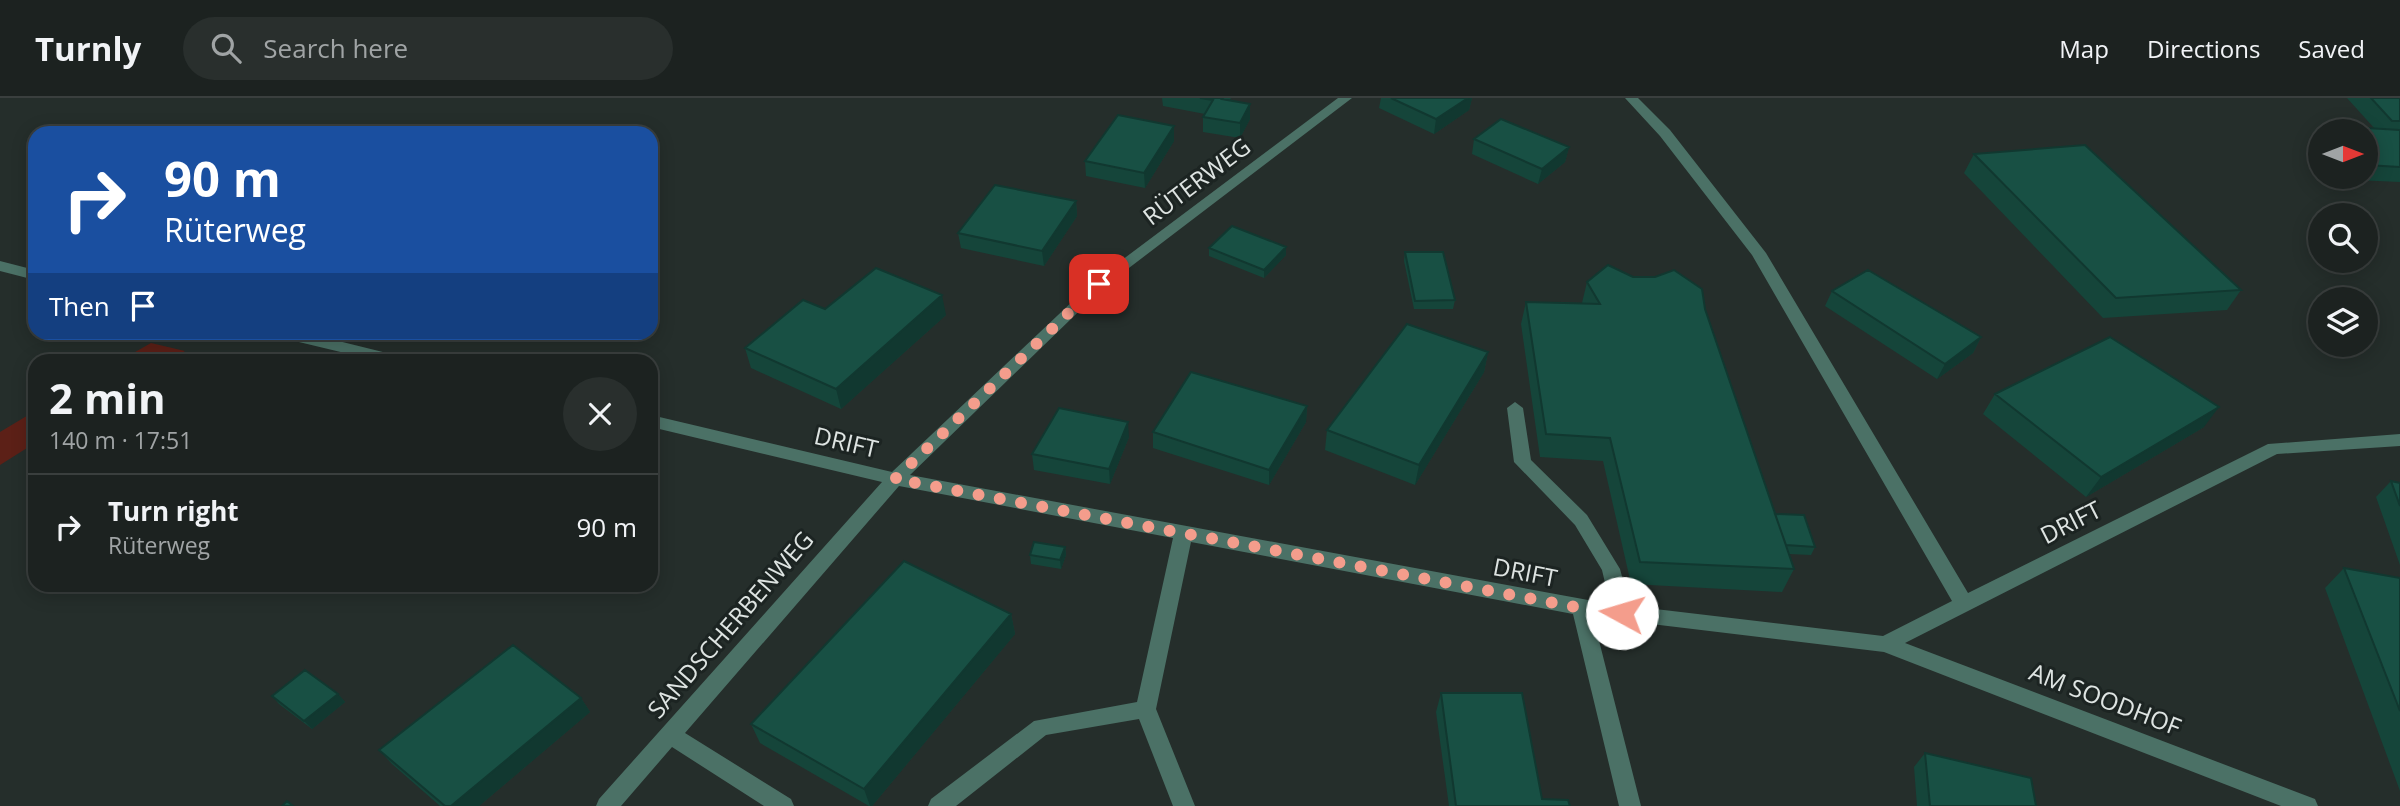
<!DOCTYPE html>
<meta charset="utf-8">
<style>
body{margin:0;font-family:"Open Sans",sans-serif;background:#292f2d;color:#f1f3f6;height:100vh;display:flex;flex-direction:column;font-size:26px;white-space:nowrap}
*{box-sizing:border-box;margin:0}
p{font-size:23px;color:#a0a4a5}
.icon{flex:none;width:38px;height:38px;fill:none;stroke:currentColor;stroke-width:2;stroke-linecap:round;stroke-linejoin:round}
.map{position:relative;flex:1;overflow:hidden}
.side{position:absolute;left:28px;top:256px;width:630px;height:238px;display:flex;flex-direction:column;background:#1c2220;border-radius:21px;box-shadow:0 4px 18px #0003,0 0 0 2px #3a3f3e}
.side>*{flex:none}
.guide{position:absolute;left:28px;top:28px;width:630px;height:214px;border-radius:21px;box-shadow:0 4px 18px #0003,0 0 0 2px #3a3f3e;background:#1a4fa0;color:#fff;overflow:hidden}
.needle{width:46px;rotate:90deg}
.buttons{position:absolute;left:2308px;top:21px;display:grid;gap:14px}
.buttons a{display:grid;place-items:center;width:70px;height:70px;border-radius:50%;background:#1c2220;box-shadow:0 4px 18px #0003,0 0 0 2px #3a3f3e;font-size:35px}
.pin{position:absolute;display:grid;place-items:center;width:60px;height:60px;color:#fff;margin:-30px;border-radius:14px;box-shadow:0 4px 10px #0006}
.me{position:absolute;width:77px;margin:-38px;rotate:276deg;stroke-linejoin:round;filter:drop-shadow(0 0 5px #0008)}
.turn{display:flex;align-items:center;gap:24px;height:147px;padding:0 21px;font-size:32px}
.turn .icon{width:91px;height:91px;stroke-width:2.5}
.turn b{display:block;font-size:49px;line-height:60px}
.then{display:flex;align-items:center;height:66px;padding:0 21px;background:#0003;gap:14px;font-size:26px}
.round{display:grid;place-items:center;flex:none;width:74px;height:74px;border-radius:37px;background:#292f2d}
.overview{display:flex;align-items:center;justify-content:space-between;height:119px;padding:0 21px}
h1{font-size:42px;font-weight:700;line-height:52px}
ul{padding:0;list-style:none}
li{display:flex;align-items:center;gap:21px;height:105px;padding:0 21px;border-top:2px solid #3a3f3e}
li div{flex:1}
li b{display:block;font-size:26px}
li em{font-style:normal}
header{display:flex;align-items:center;gap:42px;box-sizing:border-box;height:98px;padding:0 35px;background:#1c2220;border-bottom:2px solid #3a3f3e}
header strong{font-size:33px}
nav{display:flex;gap:38px;margin-inline-start:auto;font-size:24px}
.search{width:490px;height:63px;background:#292f2d;display:flex;align-items:center;gap:18px;box-sizing:border-box;padding:0 24px;border-radius:38px;color:#a0a4a5;font-size:26px}
.map>svg:first-child{display:block}
.green{fill:#5c2017}
.lines{fill:none;stroke-linecap:round;stroke-linejoin:round}
.minor{fill:#4b7166;fill-rule:evenodd}
.wall{fill:#15453a}
.shaded-wall{fill:#113830}
.building{fill:#185044;stroke:#113830;stroke-width:2}
.route{stroke:#f49d8c;stroke-width:12;stroke-dasharray:0 21.6}
.labels{text-anchor:middle;stroke-width:6;stroke-linejoin:round;paint-order:stroke}
.street-label{font-size:24px;fill:#dee4e2;stroke:#1c2422}
</style>
<header>
<strong>Turnly</strong>
<div class="search"><svg class="icon" aria-label="search" viewBox="0 0 24 24"><circle cx="10" cy="10" r="6"/><path d="M15 15l6 6"/></svg>Search here</div>
<nav><a>Map</a><a>Directions</a><a>Saved</a></nav>
</header>
<div class="map">
<svg width="2400" height="708" viewBox="0 0 2400 708">
<rect width="100%" height="100%" fill="#252e2b"/>
<!-- green -->
<path class="green" d="M151,245L185,253L170,262H121Z
M35,313V345L0,367V334Z"/>
<g class="lines">
<!-- minor -->
<path class="minor" d="M1338,0H1352L1104,189L910,377L1610,506L1602,472L1575,427L1514,364L1507,310L1515,304L1523,310L1531,362L1587,417L1620,471L1630,508L1883,538L1952,503L1752,157L1660,38L1625,0H1638L1670,32L1766,155L1968,495L2268,346L2400,336V348L2277,356L1905,545L2315,701L2318,708H2281L1884,554L1593,519L1641,708H1619L1573,516L1191,444L1156,611L1195,708H1173L1139,621L1046,637L956,708H928L931,701L1034,623L1137,604L1173,440L899,388L685,635L791,701L794,708H764L672,649L621,708H596L599,701L882,384L651,329V317L892,374L1094,183Z
M0,163L35,172V182L0,173Z
M270,234H302L395,257L403,262H374L278,239Z"/>
</g>
<!-- wall -->
<path class="wall" d="M1162,0H1231L1229,3L1250,6V21L1240,40L1203,34V19L1205,16L1163,8Z
M1381,0H1472L1469,12L1434,36L1379,10Z
M2347,0H2400V84L2355,82L2353,79H2366V33H2330L2333,28L2375,31Z
M1474,41L1569,49L1565,64L1538,86L1472,56Z
M1174,43L1145,90L1086,78L1085,63Z
M1974,56L2241,192L2227,212L2103,220L1964,75Z
M1076,103L1077,118L1044,168L961,150L958,135Z
M1209,150L1286,157L1264,180L1209,158Z
M1405,154L1455,202L1453,211H1414L1404,163Z
M1587,184L1705,211L1775,416L1815,449L1811,457L1789,456L1794,471L1782,494L1631,486L1603,363L1540,359L1521,226L1526,204L1582,205Z
M1832,193L1981,239L1973,255L1937,281L1825,208Z
M825,211L946,217L841,311L751,270L745,250Z
M1488,254L1484,274L1415,387L1325,352L1327,332Z
M1995,296L2204,329L2086,399L1983,316Z
M1307,308L1306,324L1269,387L1153,350V334Z
M1129,339L1110,386L1034,372L1032,356Z
M2391,383L2400,385V467L2376,399Z
M1065,449L1066,457L1061,471L1031,466L1030,457Z
M2344,470L2400,480V693L2325,490Z
M1011,516L1015,536L872,708H869L760,645L751,626Z
M1441,595L1542,701L1570,708H1449L1436,614Z
M338,596L345,604L312,631L279,606L272,598Z
M581,600L590,614L479,708H440L392,666L379,652Z
M1925,655L2036,708H1917L1914,669Z"/>
<!-- shaded-wall -->
<path class="shaded-wall" d="M1468,0H1472L1469,12L1434,36L1436,21Z
M1250,6V21L1240,40V25Z
M1174,28V43L1145,90L1144,75Z
M1569,49L1565,64L1538,86L1542,71Z
M1076,103L1077,118L1044,168L1042,153Z
M1286,149V157L1264,180V172Z
M942,197L946,217L841,311L836,291Z
M1981,239L1973,255L1937,281L1945,266Z
M1488,254L1484,274L1415,387L1419,367Z
M1307,308L1306,324L1269,387V372Z
M2219,309L2204,329L2086,399L2101,379Z
M1128,324L1129,339L1110,386L1109,371Z
M1065,449L1066,457L1061,471L1060,462Z
M1011,516L1015,536L872,708H870L864,691Z
M338,596L345,604L312,631L304,623Z
M581,600L590,614L479,708H451Z"/>
<!-- building -->
<path class="building" d="M1200,0H1223L1222,1L1250,6L1240,25L1203,19L1213,2Z
M1391,0H1468L1436,21Z
M2371,0H2400V23H2392Z
M1118,17L1174,28L1144,75L1085,63Z
M1501,21L1569,49L1542,71L1474,41Z
M2333,28L2400,32V69L2366,67V33H2337Z
M2085,47L2241,192L2116,200L1974,56Z
M995,87L1076,103L1042,153L958,135Z
M1232,128L1286,149L1264,172L1209,150Z
M1405,154H1443L1455,202L1415,203Z
M1608,167L1633,179H1655L1674,172L1702,191L1705,211L1794,471L1640,464L1610,340L1546,336L1526,204L1600,206L1587,184Z
M876,170L942,197L836,291L745,250L803,202L825,211Z
M1868,172L1981,239L1945,266L1832,193Z
M1407,226L1488,254L1419,367L1327,332Z
M2110,239L2219,309L2101,379L1995,296Z
M1191,274L1307,308L1269,372L1153,334Z
M1059,310L1128,324L1109,371L1032,356Z
M2391,383L2400,385V408Z
M1775,416L1804,417L1815,449L1786,447Z
M1034,444L1065,449L1060,462L1030,457Z
M904,463L1011,516L864,691L751,626Z
M2344,470L2400,480V613Z
M513,547L581,600L451,708H445L379,652Z
M305,572L338,596L304,623L272,598Z
M1441,595H1522L1542,701L1568,702L1570,708H1456Z
M1925,655L2031,680L2036,708H1930Z
M287,703L293,708H282Z"/>
<g class="lines">
<!-- route -->
<path class="route" d="M1099,186L895,381L1581,510L1622,515"/>
</g>
<g class="labels">
<!-- street labels -->
<g class="street-label">
<text transform="translate(1197 84) rotate(-37)" y="8">RÜTERWEG</text>
<text transform="translate(846 345) rotate(13)" y="8">DRIFT</text>
<text transform="translate(2071 425) rotate(-27)" y="8">DRIFT</text>
<text transform="translate(1525 475) rotate(11)" y="8">DRIFT</text>
<text transform="translate(731 527) rotate(-49)" y="8">SANDSCHERBENWEG</text>
<text transform="translate(2105 602) rotate(21)" y="8">AM SOODHOF</text>
</g>
</g>
</svg>
<div class="buttons">
<a><svg class="needle" viewBox="-14 -14 28 28"><path d="M0-13l5 13h-10z" fill="#e53935"/><path d="M0 13l5-13h-10z" fill="#a0a4a5"/></svg></a>
<a><svg class="icon" aria-label="search" viewBox="0 0 24 24"><circle cx="10" cy="10" r="6"/><path d="M15 15l6 6"/></svg></a>
<a><svg class="icon" aria-label="layers" viewBox="0 0 24 24"><path d="M12 4l9 5-9 5-9-5zM3 14l9 5 9-5"/></svg></a>
</div>
<div class="pin" style="left:1099px;top:186px;background:#d93025"><svg class="icon" aria-label="arrive" viewBox="0 0 24 24"><path d="M6 21V4h12l-3 4 3 4H6"/></svg></div>
<svg class="me" style="left:1622px;top:515px" viewBox="-20 -20 40 40"><circle r="19" fill="#fff"/><path d="M0-13L10 11 0 6-10 11z" fill="#f49d8c"/></svg>
<div class="guide">
<div class="turn"><svg class="icon" aria-label="right" viewBox="0 0 24 24"><path d="M7 20v-9h11M14 6l5 5-5 5"/></svg><div><b>90 m</b>Rüterweg</div></div>
<div class="then">Then<svg class="icon" aria-label="arrive" viewBox="0 0 24 24"><path d="M6 21V4h12l-3 4 3 4H6"/></svg></div>
</div>
<section class="side">
<div class="overview"><div><h1>2 min</h1><p>140 m · 17:51</p></div><a class="round"><svg class="icon" aria-label="close" viewBox="0 0 24 24"><path d="M6 6l12 12M18 6L6 18"/></svg></a></div>
<ul>
<li><svg class="icon" aria-label="right" viewBox="0 0 24 24"><path d="M7 20v-9h11M14 6l5 5-5 5"/></svg><div><b>Turn right</b><p>Rüterweg</p></div><em>90 m</em></li>
</ul>
</section>
</div>
